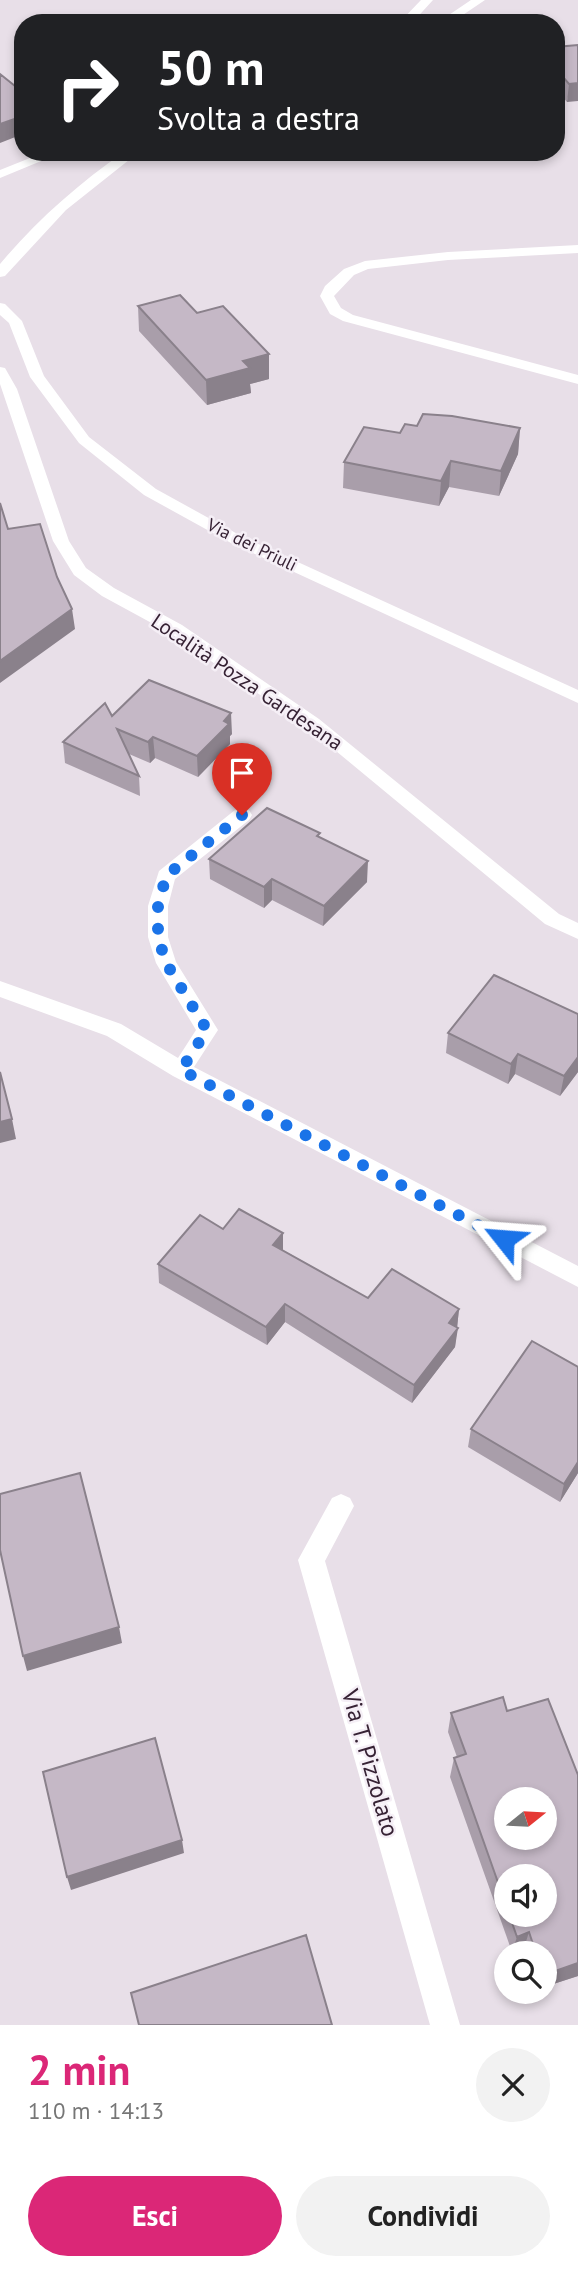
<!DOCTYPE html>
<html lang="it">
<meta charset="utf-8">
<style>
body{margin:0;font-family:"PT Sans",sans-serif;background:#f2f2f2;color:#222;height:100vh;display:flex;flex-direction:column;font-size:26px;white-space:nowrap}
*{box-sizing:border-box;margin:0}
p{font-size:23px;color:#767676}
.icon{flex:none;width:38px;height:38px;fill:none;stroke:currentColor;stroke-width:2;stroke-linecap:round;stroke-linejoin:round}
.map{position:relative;height:2025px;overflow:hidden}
.details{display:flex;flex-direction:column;background:#fff;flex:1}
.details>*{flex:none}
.guide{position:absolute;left:14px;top:14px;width:551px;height:147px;border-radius:28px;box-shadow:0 4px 10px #0003;background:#202124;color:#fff;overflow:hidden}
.needle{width:46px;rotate:72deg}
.tools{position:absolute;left:494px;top:1787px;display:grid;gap:14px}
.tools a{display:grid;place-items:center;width:63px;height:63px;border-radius:50%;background:#fff;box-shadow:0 4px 10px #0003;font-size:35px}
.pin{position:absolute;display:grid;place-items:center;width:60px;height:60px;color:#fff;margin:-72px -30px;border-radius:50% 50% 50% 0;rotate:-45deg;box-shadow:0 0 7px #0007}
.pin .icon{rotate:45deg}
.me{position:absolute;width:77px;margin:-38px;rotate:298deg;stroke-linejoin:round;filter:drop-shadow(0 0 5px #0008)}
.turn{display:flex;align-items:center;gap:24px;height:147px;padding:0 28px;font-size:32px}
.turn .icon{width:91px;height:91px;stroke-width:2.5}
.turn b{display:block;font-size:49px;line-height:60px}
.round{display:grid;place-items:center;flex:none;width:74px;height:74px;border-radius:37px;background:#f2f2f2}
.summary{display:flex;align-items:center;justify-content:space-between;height:119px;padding:0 28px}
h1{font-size:42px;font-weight:700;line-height:52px;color:#db2777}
.cta{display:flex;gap:14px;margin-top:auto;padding:14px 28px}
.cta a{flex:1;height:80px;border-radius:42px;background:#db2777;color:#fff;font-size:28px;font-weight:700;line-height:80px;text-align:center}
.cta a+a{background:#f2f2f2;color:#222}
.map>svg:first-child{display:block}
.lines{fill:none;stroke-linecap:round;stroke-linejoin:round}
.minor{fill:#fff;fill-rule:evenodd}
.wall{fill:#a99eaa;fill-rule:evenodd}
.shaded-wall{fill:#8a818b}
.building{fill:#c5b8c6;stroke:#8a818b;stroke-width:2;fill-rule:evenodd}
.route{stroke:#1a73e8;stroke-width:12;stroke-dasharray:0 21.6}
.labels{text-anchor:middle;stroke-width:5;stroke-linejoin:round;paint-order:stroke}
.far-street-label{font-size:18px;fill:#362234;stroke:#f5eff6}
.street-label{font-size:21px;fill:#362234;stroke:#f5eff6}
.near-street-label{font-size:24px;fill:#362234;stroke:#f5eff6}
</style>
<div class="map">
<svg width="578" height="2025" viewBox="0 0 578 2025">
<rect width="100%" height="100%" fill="#e8dfe8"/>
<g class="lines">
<!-- minor -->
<path class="minor" d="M421,0H433L412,23H399Z
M471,0H485L451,23H437Z
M45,152H63L0,178V170Z
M124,152H139L66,210L5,276L0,277V264C36,221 78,184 124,152Z
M578,245V253L448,260L368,269L354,275L334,296L341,308L353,315L578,375V384L343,321L330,314L320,296L325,286L344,269L365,261L448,252Z
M0,303L5,304L22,321L44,376L89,437L156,489L243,537L578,690V703L231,543L144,495L79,443L30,377L9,323L0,315Z
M0,367L5,368L17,389L69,541L86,568L114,588L182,625L319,719L559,914L578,923V939L545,924L307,727L170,633L102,596L74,575L53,541L0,384Z
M242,808L249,810L252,815L249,820L175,879L168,906V937L176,962L218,1030L194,1067L578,1266V1287L173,1076L107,1036L0,997V981L121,1024L178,1058L196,1030L156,963L148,937V906L159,871L235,810Z
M341,1494L350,1498L354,1506L325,1561L460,2025H430L298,1560L332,1498Z"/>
</g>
<!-- wall -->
<path class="wall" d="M578,45L567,102L556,89V47Z
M138,306L197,313L269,379L250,384L251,393L207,405L139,331Z
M417,426L520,428L518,454L499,496L449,487L439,506L343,488L344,462Z
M112,716L232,734L230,736V744L198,777L155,758L150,763L129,754L139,776L140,796L65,763L63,742Z
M320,837L367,882L323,926L272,900L264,908L210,879L209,859Z
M578,1014V1072L560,1096L515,1074L508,1084L446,1053L448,1033Z
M223,1229L283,1250L368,1298L459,1309L455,1347L412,1403L285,1322L267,1345L159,1283L158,1264Z
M578,1367V1473L560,1502L468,1447L471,1429Z
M507,1711L578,1775V1976L544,1987V1953H525L524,1948L512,1952L450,1777L454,1758L457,1757L448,1732L451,1713ZM506,1876L544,1914H506Z"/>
<!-- shaded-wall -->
<path class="shaded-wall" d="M578,83V101L567,102L569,84Z
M23,116V134L0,143V124Z
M269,354V379L250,384L251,393L207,405L206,380L243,361Z
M520,428L518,454L499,496L501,471Z
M451,461L449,487L439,506L441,481Z
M72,609L75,629L0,683V661Z
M231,713L232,734L230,736V744L198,777L197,756L224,721Z
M153,737L155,758L150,763L148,742Z
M368,861L367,882L323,926L324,906Z
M272,879V900L264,908V887Z
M518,1054L515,1074L508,1084L511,1064Z
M578,1057V1072L560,1096L564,1076Z
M12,1119L16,1139L0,1143V1122Z
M283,1233V1252L273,1245Z
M285,1304V1322L267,1345L266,1327Z
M459,1309L457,1328L449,1323Z
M458,1328L455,1347L412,1403L414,1385Z
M578,1462V1473L560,1502L564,1484Z
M119,1627L122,1643L27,1671L23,1656Z
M182,1840L184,1853L71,1890L67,1877Z
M529,1932L524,1948L512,1952L517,1937Z
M578,1963V1976L544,1987V1975Z"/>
<!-- building -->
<path class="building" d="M578,45V83L569,84L556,69V47Z
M0,74L20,90H23V116L0,124Z
M180,295L197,313L223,306L269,354L243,361L250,368L206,380L138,306Z
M423,414L452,416L520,428L501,471L451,461L441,481L344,462L364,427L400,433L405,424L417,426Z
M0,503L8,529L40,524L57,577L72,609L0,661Z
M149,680L231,713L224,721L229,724L197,756L153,737L148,742L117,729L139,776L63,742L105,703L112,716Z
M267,808L320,833L317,836L368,861L324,906L272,879L264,887L209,859Z
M494,975L578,1014V1057L564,1076L518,1054L511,1064L448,1033Z
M0,1072L12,1119L0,1122Z
M239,1209L283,1233L273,1245L368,1298L392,1269L459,1309L449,1323L458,1328L414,1385L285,1304L266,1327L158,1264L200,1215L223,1229Z
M532,1341L578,1367V1462L564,1484L471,1429Z
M80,1473L119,1627L23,1656L0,1550V1494Z
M503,1697L507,1711L548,1699L578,1775V1963L544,1975V1953H536L529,1932L517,1937L509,1914H544V1876H506V1905L454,1758L466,1754L451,1713ZM506,1799H544V1838H506Z
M155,1738L182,1840L67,1877L43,1772Z
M306,1935L332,2025H139L131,1993Z"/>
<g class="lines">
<!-- route -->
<path class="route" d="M242,815L166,876L158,906V937L166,963L207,1030L181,1070L504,1239"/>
</g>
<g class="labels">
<!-- far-street labels -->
<g class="far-street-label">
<text transform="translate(252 545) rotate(26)" y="6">Via dei Priuli</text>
</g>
<!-- street labels -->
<g class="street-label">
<text transform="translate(247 682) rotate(34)" y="7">Località Pozza Gardesana</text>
</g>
<!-- near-street labels -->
<g class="near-street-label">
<text transform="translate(370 1763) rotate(74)" y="8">Via T. Pizzolato</text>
</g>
</g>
</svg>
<div class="tools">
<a><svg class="needle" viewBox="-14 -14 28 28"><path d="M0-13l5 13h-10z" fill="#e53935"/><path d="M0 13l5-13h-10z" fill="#767676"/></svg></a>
<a><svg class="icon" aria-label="sound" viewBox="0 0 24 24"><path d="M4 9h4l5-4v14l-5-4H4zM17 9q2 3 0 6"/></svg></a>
<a><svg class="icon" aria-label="search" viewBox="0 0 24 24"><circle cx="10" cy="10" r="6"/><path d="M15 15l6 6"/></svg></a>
</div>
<div class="pin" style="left:242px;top:815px;background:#d93025"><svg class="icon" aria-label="arrive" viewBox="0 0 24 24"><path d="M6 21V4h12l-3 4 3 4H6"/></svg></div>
<svg class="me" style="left:504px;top:1239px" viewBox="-20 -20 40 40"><path d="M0-17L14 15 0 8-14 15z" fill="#1a73e8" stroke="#fff" stroke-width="4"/></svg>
<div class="guide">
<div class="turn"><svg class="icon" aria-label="right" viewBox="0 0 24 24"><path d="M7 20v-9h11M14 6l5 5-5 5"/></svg><div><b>50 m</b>Svolta a destra</div></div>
</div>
</div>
<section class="details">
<div class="summary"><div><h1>2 min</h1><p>110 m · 14:13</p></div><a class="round"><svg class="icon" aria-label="close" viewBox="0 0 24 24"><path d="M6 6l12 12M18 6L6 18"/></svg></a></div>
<div class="cta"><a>Esci</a><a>Condividi</a></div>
</section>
